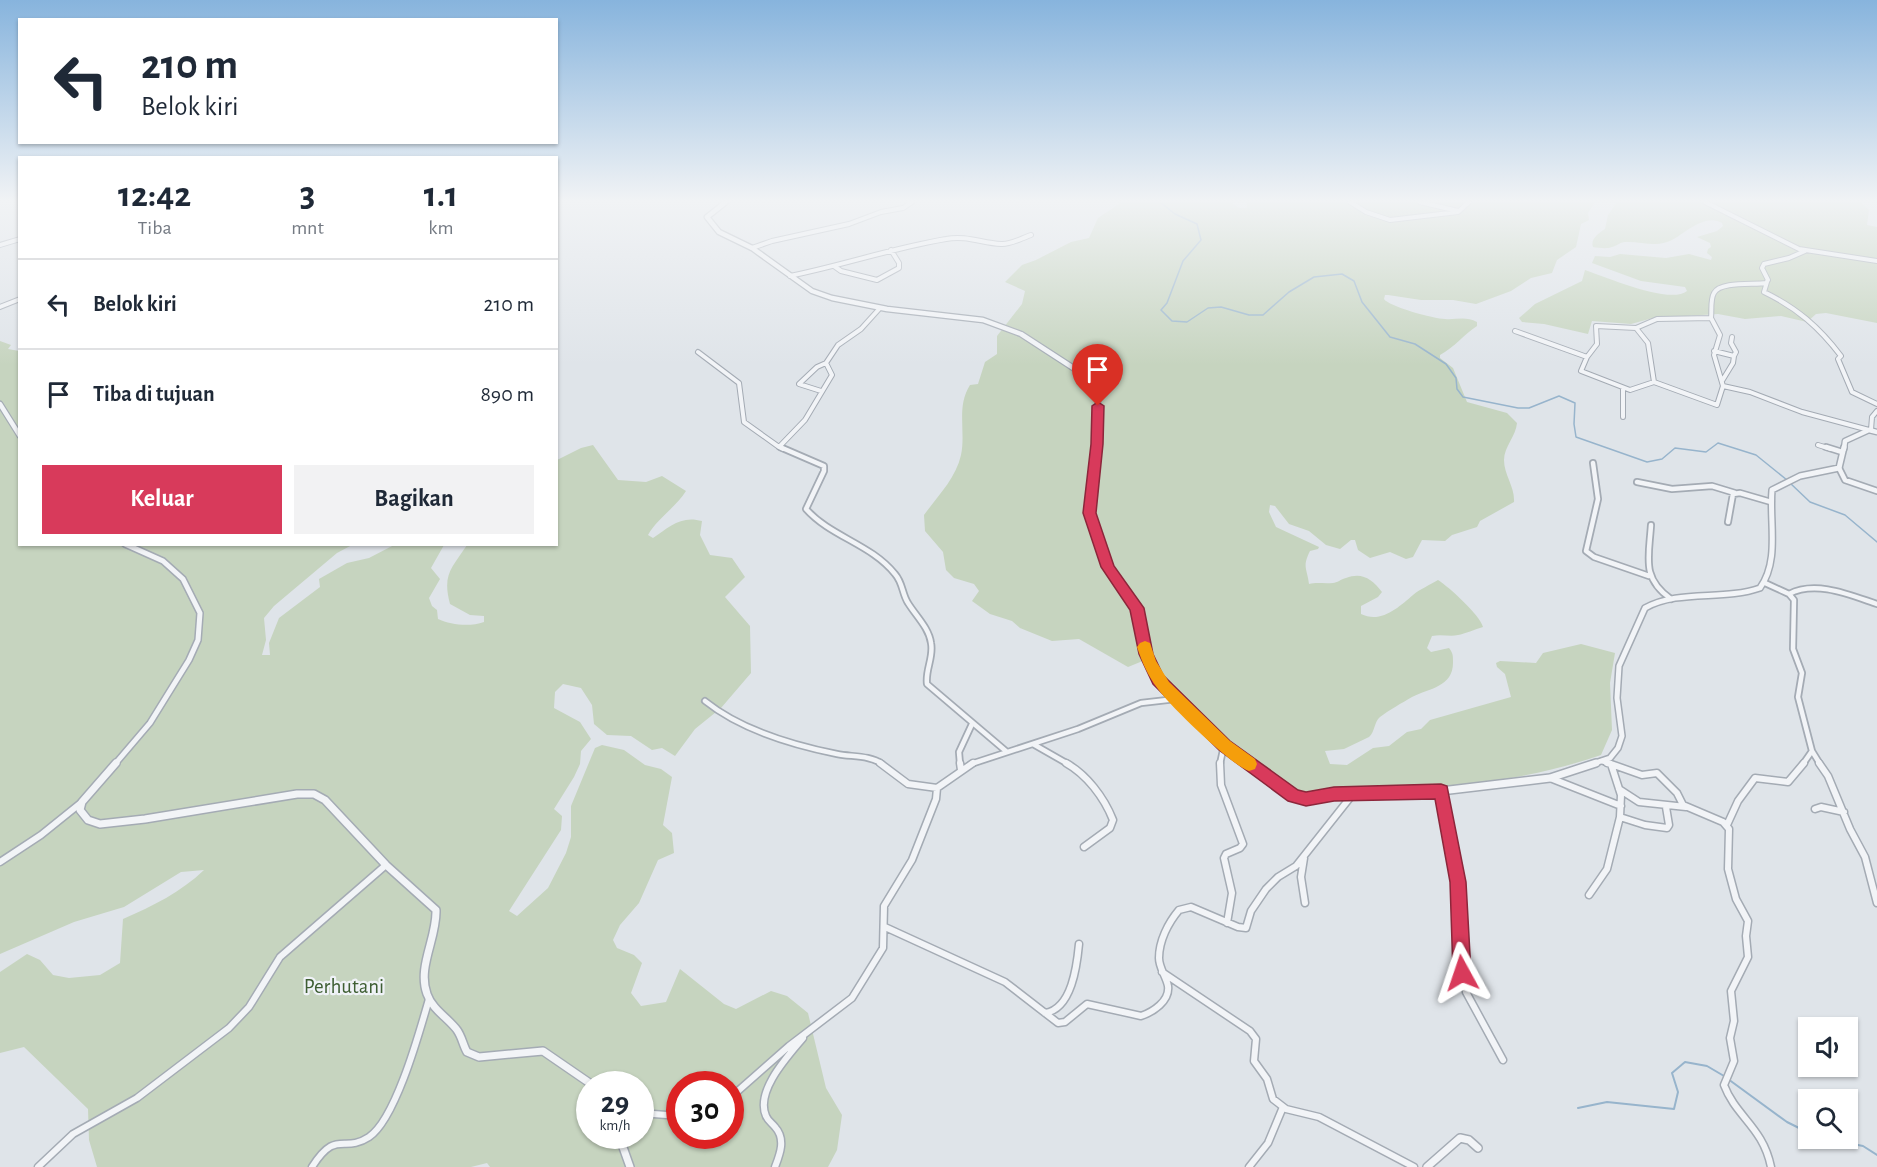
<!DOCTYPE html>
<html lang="id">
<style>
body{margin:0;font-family:"Alegreya Sans",sans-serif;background:#f2f2f3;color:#1f2937;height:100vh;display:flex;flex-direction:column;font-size:22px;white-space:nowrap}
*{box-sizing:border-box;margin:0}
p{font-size:20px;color:#747a83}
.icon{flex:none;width:33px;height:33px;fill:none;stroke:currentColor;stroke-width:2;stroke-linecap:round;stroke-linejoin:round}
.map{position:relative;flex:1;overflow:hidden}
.side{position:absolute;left:18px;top:156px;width:540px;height:390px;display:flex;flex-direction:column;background:#fff;border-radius:0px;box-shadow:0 2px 4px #0004}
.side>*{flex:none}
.top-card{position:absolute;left:18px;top:18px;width:540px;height:126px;border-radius:0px;box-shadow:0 2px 4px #0004;background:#fff;color:#1f2937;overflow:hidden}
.controls{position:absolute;left:1798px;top:1017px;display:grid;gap:12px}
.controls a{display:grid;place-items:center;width:60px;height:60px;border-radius:0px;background:#fff;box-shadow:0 2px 4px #0004;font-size:30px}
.speed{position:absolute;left:576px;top:1071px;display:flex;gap:12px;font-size:30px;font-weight:700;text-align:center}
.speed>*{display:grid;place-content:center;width:78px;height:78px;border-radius:50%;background:#fff;box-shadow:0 2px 4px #0004;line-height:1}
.speed small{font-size:15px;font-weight:400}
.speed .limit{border:9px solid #d22;background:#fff;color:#111}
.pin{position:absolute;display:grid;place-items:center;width:51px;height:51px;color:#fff;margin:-62px -26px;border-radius:50% 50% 50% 0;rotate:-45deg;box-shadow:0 0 6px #0007}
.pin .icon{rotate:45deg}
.me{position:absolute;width:66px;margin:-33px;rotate:355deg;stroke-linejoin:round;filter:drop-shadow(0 0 4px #0008)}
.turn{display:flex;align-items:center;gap:21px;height:126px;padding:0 24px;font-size:27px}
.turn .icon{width:78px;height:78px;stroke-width:2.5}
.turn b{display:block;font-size:42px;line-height:51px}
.eta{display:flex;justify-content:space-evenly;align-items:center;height:102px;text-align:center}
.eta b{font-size:36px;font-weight:700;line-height:42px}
.cta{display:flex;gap:12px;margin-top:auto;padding:12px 24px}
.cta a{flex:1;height:69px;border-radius:0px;background:#d83a5b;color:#fff;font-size:24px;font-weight:700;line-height:69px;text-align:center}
.cta a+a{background:#f2f2f3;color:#1f2937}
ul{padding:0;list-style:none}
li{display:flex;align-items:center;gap:18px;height:90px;padding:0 24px;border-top:2px solid #e0e1e3}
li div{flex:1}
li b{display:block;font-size:22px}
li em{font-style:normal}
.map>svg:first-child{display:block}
.green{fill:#c6d4bf;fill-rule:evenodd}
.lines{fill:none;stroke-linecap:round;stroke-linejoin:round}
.stream-far1{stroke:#97b4cc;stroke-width:1.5}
.stream{stroke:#97b4cc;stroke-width:2}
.minor-far2-casing{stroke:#a4abb4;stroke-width:6}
.minor-far1-casing{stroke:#a4abb4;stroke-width:8}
.minor-casing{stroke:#a4abb4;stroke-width:9}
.tertiary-far2-casing{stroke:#a4abb4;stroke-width:7}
.tertiary-far1-casing{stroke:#a4abb4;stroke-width:8}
.tertiary-casing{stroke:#a4abb4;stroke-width:10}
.minor-far2{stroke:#f2f4f7;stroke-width:4}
.minor-far1{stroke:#f2f4f7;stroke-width:4.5}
.minor{stroke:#f2f4f7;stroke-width:6}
.tertiary-far2{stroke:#f2f4f7;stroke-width:4.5}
.tertiary-far1{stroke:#f2f4f7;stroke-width:5}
.tertiary{stroke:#f2f4f7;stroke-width:7}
.route{fill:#d83a5b;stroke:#8c263b;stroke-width:1.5}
.slow{fill:#f59e0b}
.labels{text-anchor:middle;stroke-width:4.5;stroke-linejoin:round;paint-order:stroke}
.near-park-label{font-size:21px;fill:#3e5e33;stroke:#eff2f7}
</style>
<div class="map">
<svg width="1877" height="1167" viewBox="0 0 1877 1167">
<rect width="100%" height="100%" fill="#dfe4e9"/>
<!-- green -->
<path class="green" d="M1122,202H1231L1239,208H1247V202H1595L1588,213L1589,220L1581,224L1576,247L1557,260L1552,273L1531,278L1511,291L1476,304L1453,300H1421L1388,295H1385L1384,299C1388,306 1434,319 1445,319C1456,320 1466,316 1477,322V326C1463,335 1455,347 1440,355V358L1453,368L1467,402L1507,413L1517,423C1516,436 1504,447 1504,460C1504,475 1515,487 1514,502L1480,521L1477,527L1452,535L1445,541L1422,540L1413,557L1406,559L1390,552L1370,558L1358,550L1355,540H1351L1340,549L1326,545L1309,531L1289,524L1275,506L1270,505L1269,512L1276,527L1319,547L1318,549L1310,551C1302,567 1307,568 1309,584C1317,582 1324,584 1333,583C1337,583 1341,579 1346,578C1362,572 1372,579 1382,592L1378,597L1361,606V614C1381,624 1399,607 1413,595C1420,589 1430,585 1438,580C1449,587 1480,615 1483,627C1475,629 1465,634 1458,635C1450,637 1442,634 1432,636L1427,648L1431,652L1449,648C1453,653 1453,656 1453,661C1454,687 1430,688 1412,697C1402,703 1389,710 1380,717C1374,722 1375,732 1369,737L1344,749L1325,751L1330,764L1347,765L1373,748L1389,746L1407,732L1421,729L1430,720L1511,697L1505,674L1497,667L1496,663L1500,661L1536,663L1543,653L1581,644L1615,653L1610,683L1612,730L1601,755C1516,784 1443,788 1354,791C1337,792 1316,798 1299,795C1279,791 1173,698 1160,679C1156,672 1153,665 1150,658L1128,667L1079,639L1052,641L1020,628L1012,621L990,614L972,601L979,591L974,584L954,578L946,570L943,552L925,531L924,515C937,497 956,478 961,455C966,431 956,407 970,385L978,384L985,362L997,354V336L1022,304L1025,291L1005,282L1022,265L1036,260L1071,242L1089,238L1098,218Z
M1617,202H1861L1869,210L1867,225L1877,227V323L1826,313L1816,314L1807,322L1781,316L1745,319L1718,314L1653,318L1631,324L1592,321L1588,334L1544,324L1522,322L1519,318L1535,304L1582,281L1585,270C1606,277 1670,305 1687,291L1685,287L1641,281L1592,263L1595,256L1610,257L1620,254L1666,258L1689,254L1711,260L1712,257L1707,253L1708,249L1711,247L1710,243L1697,237L1717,231L1723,226L1722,223C1706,213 1686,232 1672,240C1657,248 1641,241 1625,242C1620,242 1617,246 1612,247C1607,249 1599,248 1593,247C1590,239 1599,233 1605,229L1608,215Z
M0,341L11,345L8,349L19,351L20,544L352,545L337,553L274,606L264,618L266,640L262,655H270L269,643L279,618L320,587L319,579L347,563L369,558L394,545H444L431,568L440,579L429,598L432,606L437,610L438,619C451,625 470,627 484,622V616L470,615L450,604C442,574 452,568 467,545L556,544L557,460L581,448L593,445L618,480L646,482L662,476L686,491C675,508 657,519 648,535L653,538C669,527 681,515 702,521L700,535L710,555L732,558L745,577L725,597L750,626L751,673L721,708L695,729L675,756L662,748L652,750L631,736L607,735L594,724L592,705L581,688L563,684L555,692L554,708L580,722L591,739L581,751L580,764L574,777L554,809L562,816L561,830L509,911L517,916L548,888L566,853L571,837V806L595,748L602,745L624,750L645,765L661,769L672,777L663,825L672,833L674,853L658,860L639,903L620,925L613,940L617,948L634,955L642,963L631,993L641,1006L666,1002L680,969L724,1004L736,1009L771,991L787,996L808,1013L826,1088L842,1115L837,1150L828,1167H490L487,1163L471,1167H97L89,1140L88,1109L24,1047L0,1053V972L27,954L40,960L53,975L69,978L100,975L120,963L123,919C153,906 181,892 204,870L181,872L124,907L74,922L0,954ZM590,1084H640V1136H590ZM680,1084H730V1136H680Z"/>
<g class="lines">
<!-- stream-far1 -->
<path class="stream-far1" d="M1160,202L1175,214L1197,224L1201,240L1183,261L1167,303L1161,310L1172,321L1187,322L1208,308L1221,307L1249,315H1263L1289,292L1314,277L1342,274L1354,281L1362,302L1390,337L1415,344L1446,364L1456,378L1457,389L1463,397L1518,408H1529L1559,396L1575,403L1574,424L1576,437L1647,462L1662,459L1675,448L1706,452L1718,443L1756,455L1787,480
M1790,483L1810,502L1845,515L1877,542"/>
<!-- stream -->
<path class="stream" d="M1728,1079L1787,1122L1809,1133
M1578,1108L1607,1102L1674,1109L1678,1092L1672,1073L1685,1062L1707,1066L1724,1076
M1823,1138L1863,1146L1877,1155"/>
<!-- minor-far2 casing -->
<g class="minor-far2-casing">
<path id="minor-far2" d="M1350,202L1366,212L1390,220L1458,212L1469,202
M1420,202L1458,211
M1705,202L1799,249L1877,261
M0,245L20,239
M752,248L772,241L849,224L881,212L903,208L912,202
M834,266L841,271L877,280L899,268V263L891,250
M790,276C843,265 893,248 946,239C966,235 982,243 1001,244C1010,245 1022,238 1031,235
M1767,282L1764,292C1797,308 1819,327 1841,356L1838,359L1852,392L1877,404
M0,307L20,299
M1636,328L1648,343L1654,382L1717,405L1723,386L1714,355L1720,335L1711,318
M1515,331L1587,357
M1732,337L1731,343L1736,352L1734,356
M1714,351L1734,356L1733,363L1722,381
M698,352L739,383L744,422L779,447
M1654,382L1630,390L1581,371L1587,357L1597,344L1596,326L1636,328L1657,319L1711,318C1712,311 1710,300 1714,293C1720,281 1754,285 1766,283L1768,280L1762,268L1764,264L1789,258L1805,251
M1723,386L1750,392L1802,412L1869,430
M1623,388V417
M821,391L799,384L817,367L826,363
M1871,430L1872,417L1877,411
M1818,445L1831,449
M783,449L779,447L805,420L832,375L826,363L838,345L861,329L880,308"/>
</g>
<!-- minor-far1 casing -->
<g class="minor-far1-casing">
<path id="minor-far1" d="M780,447L824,466V471L806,509C831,537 871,544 895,574C903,583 902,594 908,603C916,616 929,628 931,643C934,657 925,670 927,684L1007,752
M1826,447L1842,452
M1593,463L1598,499L1586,551L1594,557L1649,576
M1839,468L1845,480L1877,491
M1637,482L1672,489L1712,486L1735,493
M1728,522L1733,494L1740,493L1771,502
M1651,525C1649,557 1641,578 1671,599
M1765,583L1789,594L1794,600L1793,649L1802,673L1798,697L1812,751L1820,764
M1789,594C1816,580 1850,595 1877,604
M705,701C741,730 792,745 837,754C851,757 870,755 882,764
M1033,744L1068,764
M1602,761L1611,764
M960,764L959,752L972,724
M971,764L1078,729L1141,703L1176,699
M1220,764L1224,745
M1803,764L1812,751"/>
</g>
<!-- minor casing -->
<g class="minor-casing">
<path id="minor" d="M880,763L908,784L937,788
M960,763L961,770
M1066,763C1086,774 1104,797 1113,820L1110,828L1084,847
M1220,763L1221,785L1243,844L1240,848L1226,854L1224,858L1232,893L1227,923
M1819,763L1828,776L1850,829L1865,857L1877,903
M1611,764L1642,775L1657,773L1677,793L1683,805L1723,822L1729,829L1728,869L1736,899L1748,921L1746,936L1748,957L1731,991L1734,1021L1730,1038L1734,1061L1724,1085C1736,1117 1763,1127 1771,1167
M1550,778L1621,806
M1619,789L1639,802L1686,807
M1441,791L1458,882L1460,957L1466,992L1503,1060
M1815,809L1821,807L1844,812
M1620,817L1645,825L1667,828L1669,825L1666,807
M1727,825L1738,801L1755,778L1788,782L1804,763
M1304,858L1301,877L1305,903
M0,862L41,835L82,802
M1589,895L1607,869L1620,817L1621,795L1611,764L1607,763
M885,927L1005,982L1058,1023L1065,1022L1087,1004L1141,1016C1153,1012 1170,1001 1168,986C1166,976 1159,968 1159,958C1159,941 1168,923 1179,910L1191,907L1238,927L1246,928L1251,911L1266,889L1278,877L1296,866L1353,794
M1162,972L1250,1031L1256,1039L1254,1061L1267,1079L1273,1099L1286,1109L1319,1117L1414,1167
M1045,1013C1072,1009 1077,965 1079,944
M730,1098L789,1046L852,998L883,948L884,906L912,860L936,799L937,788L973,763
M640,1113L680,1116
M38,1167L73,1134L137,1098L229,1028L249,1007L280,957L386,865
M312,1167C337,1128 343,1154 369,1137C396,1119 420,1030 429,999
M775,1167C780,1154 786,1139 775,1127C772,1123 768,1121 766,1116C755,1091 788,1056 803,1038
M1249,1167L1268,1143L1283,1107"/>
</g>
<!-- tertiary-far2 casing -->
<g class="tertiary-far2-casing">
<path id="tertiary-far2" d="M726,202L707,217L719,232L752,248L812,291L832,298L887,309L983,320L1021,334L1078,371L1098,400L1097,449
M0,404L20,436
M1844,449L1845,441L1869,430L1877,432"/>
</g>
<!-- tertiary-far1 casing -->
<g class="tertiary-far1-casing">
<path id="tertiary-far1" d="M1097,447L1090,513L1107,568L1137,608L1149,663L1164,686L1224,745L1250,764
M115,764L150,723L189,660L198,640L200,613L183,579L163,561L125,544
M1592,764L1610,758L1618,748L1622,736L1617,698L1619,666L1645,608C1679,589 1723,601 1760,588C1780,560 1769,522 1772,490L1800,476L1839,468L1844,447"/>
</g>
<!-- tertiary casing -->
<g class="tertiary-casing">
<path id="tertiary" d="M116,763L82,802L80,810L88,820L100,824L145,819L297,794H314L325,800L386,865L436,910C437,938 417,967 427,994C432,1009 448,1018 457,1030C462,1037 463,1045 467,1052L479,1057L543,1051L591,1084
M1248,763L1294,796L1306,799L1334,794L1441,791L1550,778L1596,763
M619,1136L630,1167
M1427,1167L1460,1138L1469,1140L1478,1148"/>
</g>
<!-- minor-far2 -->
<use href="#minor-far2" class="minor-far2"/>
<!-- minor-far1 -->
<use href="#minor-far1" class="minor-far1"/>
<!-- minor -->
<use href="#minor" class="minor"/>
<!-- tertiary-far2 -->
<use href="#tertiary-far2" class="tertiary-far2"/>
<!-- tertiary-far1 -->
<use href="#tertiary-far1" class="tertiary-far1"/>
<!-- tertiary -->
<use href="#tertiary" class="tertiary"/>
</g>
<!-- sky -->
<linearGradient id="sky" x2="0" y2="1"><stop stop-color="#87b4dd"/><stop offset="0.55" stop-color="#f1f3f5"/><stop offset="1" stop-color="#f1f3f5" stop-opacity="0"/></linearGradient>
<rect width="1877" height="365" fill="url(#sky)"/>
<!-- route -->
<path class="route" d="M1098,402L1104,406L1103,444L1096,513L1114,566L1144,608L1153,654L1163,675L1230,741L1298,790L1306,792L1334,787L1441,784L1447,786L1466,882L1471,973L1468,979L1462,982L1456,979L1453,973L1450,882L1435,799L1334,801L1306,806L1288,801L1219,750L1153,684L1139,654L1130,610L1101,567L1083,513L1091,444L1092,406Z"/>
<!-- slow -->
<path class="slow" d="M1145,641L1150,643L1156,661L1169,682L1230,741L1255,759L1257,764L1255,769L1249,771C1231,765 1170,706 1158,689C1148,676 1142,662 1137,647L1140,643Z"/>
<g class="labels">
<!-- near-park labels -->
<g class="near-park-label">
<text x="344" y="993">Perhutani</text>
</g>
</g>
</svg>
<div class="controls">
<a><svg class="icon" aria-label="sound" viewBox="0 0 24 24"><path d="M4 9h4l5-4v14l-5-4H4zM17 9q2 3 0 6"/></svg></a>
<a><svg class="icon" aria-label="search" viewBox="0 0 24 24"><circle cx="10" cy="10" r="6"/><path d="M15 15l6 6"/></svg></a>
</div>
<div class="speed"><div>29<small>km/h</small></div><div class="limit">30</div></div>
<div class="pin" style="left:1098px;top:406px;background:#d93025"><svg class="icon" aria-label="arrive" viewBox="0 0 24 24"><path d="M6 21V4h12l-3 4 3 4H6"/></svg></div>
<svg class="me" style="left:1462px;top:973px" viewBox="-20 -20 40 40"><path d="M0-17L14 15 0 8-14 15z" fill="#d83a5b" stroke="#fff" stroke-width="4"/></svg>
<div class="top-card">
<div class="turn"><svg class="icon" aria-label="left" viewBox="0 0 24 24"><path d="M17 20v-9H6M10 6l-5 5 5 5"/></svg><div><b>210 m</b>Belok kiri</div></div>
</div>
<section class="side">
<div class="eta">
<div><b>12:42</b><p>Tiba</p></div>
<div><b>3</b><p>mnt</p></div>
<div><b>1.1</b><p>km</p></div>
</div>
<ul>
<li><svg class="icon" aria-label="left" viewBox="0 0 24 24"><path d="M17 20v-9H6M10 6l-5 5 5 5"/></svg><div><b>Belok kiri</b></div><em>210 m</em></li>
<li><svg class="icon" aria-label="arrive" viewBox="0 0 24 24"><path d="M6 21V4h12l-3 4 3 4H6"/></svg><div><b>Tiba di tujuan</b></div><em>890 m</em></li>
</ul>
<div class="cta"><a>Keluar</a><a>Bagikan</a></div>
</section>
</div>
